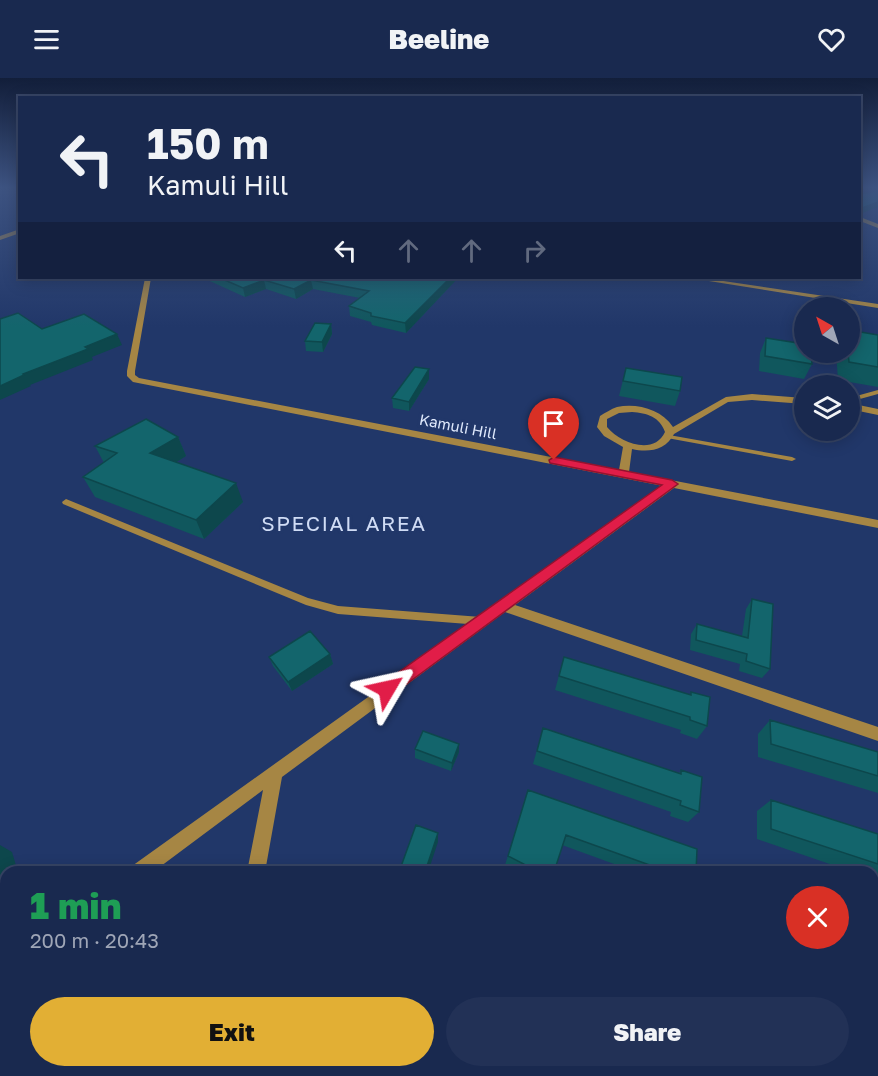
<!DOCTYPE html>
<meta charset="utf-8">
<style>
body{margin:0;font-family:"Golos Text",sans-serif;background:#223156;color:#f1f3f6;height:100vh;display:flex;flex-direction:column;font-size:22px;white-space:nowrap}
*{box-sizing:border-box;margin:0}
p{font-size:20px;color:#9fa6b7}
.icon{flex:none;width:33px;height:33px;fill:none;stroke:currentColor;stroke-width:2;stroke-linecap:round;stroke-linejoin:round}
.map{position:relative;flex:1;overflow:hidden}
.details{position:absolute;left:0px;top:788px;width:879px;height:212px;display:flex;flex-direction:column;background:#19294f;border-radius:18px 18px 0 0;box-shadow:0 3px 15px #0003,0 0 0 2px #374566}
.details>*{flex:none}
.hud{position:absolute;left:18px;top:18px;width:843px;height:183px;border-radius:0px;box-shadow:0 3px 15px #0003,0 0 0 2px #374566;background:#19294f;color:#f1f3f6;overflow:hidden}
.needle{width:39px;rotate:321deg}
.fabs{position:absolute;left:794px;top:219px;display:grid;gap:12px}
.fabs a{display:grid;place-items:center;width:66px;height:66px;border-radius:50%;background:#19294f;box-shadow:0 3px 15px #0003,0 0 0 2px #374566;font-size:30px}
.pin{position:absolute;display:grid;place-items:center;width:51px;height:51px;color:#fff;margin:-62px -26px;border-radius:50% 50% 50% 0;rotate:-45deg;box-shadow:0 0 6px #0007}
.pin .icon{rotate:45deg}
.me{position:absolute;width:66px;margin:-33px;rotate:54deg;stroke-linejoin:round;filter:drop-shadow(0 0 4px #0008)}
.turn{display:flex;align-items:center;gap:21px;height:126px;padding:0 30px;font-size:27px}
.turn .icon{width:78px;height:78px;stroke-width:2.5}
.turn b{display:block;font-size:42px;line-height:51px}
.lanes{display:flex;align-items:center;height:57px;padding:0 30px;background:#0003;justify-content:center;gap:30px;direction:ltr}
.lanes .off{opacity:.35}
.round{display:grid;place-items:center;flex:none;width:63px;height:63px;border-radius:32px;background:#223156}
.summary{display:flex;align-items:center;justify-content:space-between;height:102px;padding:0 30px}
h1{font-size:36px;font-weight:800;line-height:45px;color:#1e9e55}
.action{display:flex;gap:12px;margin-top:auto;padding:12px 30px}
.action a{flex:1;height:69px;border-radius:36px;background:#e2af34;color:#111;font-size:24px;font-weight:800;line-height:69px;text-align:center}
.action a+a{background:#223156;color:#f1f3f6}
header{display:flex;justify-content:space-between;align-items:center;height:78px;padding:0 30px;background:#19294f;font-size:27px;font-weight:800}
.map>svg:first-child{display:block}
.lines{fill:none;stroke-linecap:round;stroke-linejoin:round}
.service{fill:#a68644;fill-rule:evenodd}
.minor{fill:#a68644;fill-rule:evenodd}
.wall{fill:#10575d}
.shaded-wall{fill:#0d474c}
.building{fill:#13656c;stroke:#0d474c;stroke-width:1.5}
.route{fill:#e11d48;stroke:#92132f;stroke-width:1.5}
.labels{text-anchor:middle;stroke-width:6;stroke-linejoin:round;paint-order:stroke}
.far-street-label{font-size:15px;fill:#dfe9fc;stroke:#213769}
.quarter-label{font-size:21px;letter-spacing:1.5px;fill:#d0dcf5;stroke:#213769}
</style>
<header><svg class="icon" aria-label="menu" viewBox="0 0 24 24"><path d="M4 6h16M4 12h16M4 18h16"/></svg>Beeline<svg class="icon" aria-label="heart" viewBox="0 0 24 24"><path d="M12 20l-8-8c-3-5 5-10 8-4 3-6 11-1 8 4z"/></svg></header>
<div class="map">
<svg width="878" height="998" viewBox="0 0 878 998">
<rect width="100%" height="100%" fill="#213769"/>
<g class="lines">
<!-- service -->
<path class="service" d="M878,312V316L849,324V320Z
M669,357L792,379L796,381L792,383L667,360L665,359Z
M66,421L308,520L338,528L481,539L484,540L486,543L484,546L481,547L338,536L306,527L63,426L62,424Z"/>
<!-- minor -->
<path class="minor" d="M860,139L878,146V150L860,143Z
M20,151V155L0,162V158Z
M145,200H151L135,293V297L139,300L619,392L623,369L604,358L597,349L600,338C605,335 611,331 617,329C637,325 661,331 673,349L726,319L752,316L804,320V326L752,322L728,324L674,356C666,372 649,375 632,371L629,394L878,442V450L674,410L515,527L878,649V663L505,534L282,699L265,794H247L263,712L153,794H129L132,788L663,408L133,304L127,298V293ZM632,334C647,335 660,339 665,354C654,378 620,365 607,349V341L619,335Z
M690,200H703L878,226V230Z
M849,325L878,331V337L849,331Z
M6,880V901L0,904V883Z
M207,993H229L228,998H206Z"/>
</g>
<!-- wall -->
<path class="wall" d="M203,200H458L406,255L372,247L371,244L350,238L349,228L360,220L313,211L296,221L266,211L245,219Z
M331,246L332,256L323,274L306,273L305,263Z
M878,257V309L838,302L836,274H849Z
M766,260L812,286L804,301L759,293L760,275Z
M626,290L680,313L675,328L619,318Z
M429,301L409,333L393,330L392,320Z
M178,359L186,378L176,384L243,424L204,461L95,419L83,399L104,385L95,368Z
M752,521L770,591L762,600L739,593L740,586L690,572L691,556L697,546L742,558L746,531Z
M330,576L333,586L292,613L273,588L269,579Z
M564,579L689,617L691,614L707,648L697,661L680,655L681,652L555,612Z
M770,642L878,674V715L758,679V656Z
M543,650L679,695L681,692L699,734L688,744L670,738L671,734L533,686Z
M459,666V674L451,693L415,680V671Z
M528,712L696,794H636L562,767L554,794H518L505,787Z
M771,722L878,756V802L873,800V794H853L757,761V733Z
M873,832L878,833V882L873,880Z
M878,953V998H858L846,993H873Z
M583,993H684L683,998H593Z"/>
<!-- shaded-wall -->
<path class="shaded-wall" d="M878,124V129L860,136L862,130Z
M450,200H458L406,255L405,245Z
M264,202L266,211L245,219L243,210Z
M311,202L313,211L296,221L294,211Z
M331,246L332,256L323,274L322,264Z
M117,256L122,267L92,279L93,282L30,307L31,308L0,322V308L23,296L85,269Z
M429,291V301L409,333V324Z
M178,359L186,378L159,395L150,375Z
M236,405L243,424L204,461L196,442Z
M330,576L333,586L292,613L288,604Z
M459,666V674L451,693L452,685Z
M438,755V764L428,794H425Z
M0,767L12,774L18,794H6V826L0,830Z
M125,993H141L138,998H121Z"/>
<!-- building -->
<path class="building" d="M878,113V124L862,130L860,129V116Z
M220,200H450L405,245L371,238V235L349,228L369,213L311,202L294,211L264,202L243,210Z
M18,235L42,251L84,236L117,256L85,269L88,271L23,296L24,297L0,308V241Z
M315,245L331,246L322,264L305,263Z
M849,252L878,257V289L849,284L848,274H849Z
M766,260L804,266V274H811L812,286L765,278Z
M415,289L429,291L409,324L392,320Z
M626,290L682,299L680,313L623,303Z
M146,341L178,359L150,375L236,405L196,442L83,399L117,375L95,368Z
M752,521L773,526L770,591L746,583L747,576L696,562L697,546L748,560Z
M310,553L330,576L288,604L269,579Z
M564,579L691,617V614L710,619L707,648L690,642V639L559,598Z
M770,642L878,674V698L771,666Z
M543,650L681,696V692L702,699L699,734L680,727L681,723L537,673Z
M423,653L459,666L452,685L415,671Z
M528,712L697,771L696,794H669L566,757L554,794H539L508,778Z
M771,722L878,756V786L771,751Z
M416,747L438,755L425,794H399Z
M0,791L4,806L0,809Z
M873,832L878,833V868L873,867Z
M873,951L878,953V997L868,993H873Z
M66,993H125L121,998H62Z
M591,993H684L683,998H601Z"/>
<!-- sky -->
<linearGradient id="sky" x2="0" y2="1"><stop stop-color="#121e3a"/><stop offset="0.44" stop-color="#3d5381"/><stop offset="1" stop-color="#3d5381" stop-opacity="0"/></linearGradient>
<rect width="878" height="249" fill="url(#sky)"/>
<!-- route -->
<path class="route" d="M554,379L672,402L678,406L393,616H382L379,611L382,606L662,407L550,385L549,382Z"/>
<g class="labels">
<!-- far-street labels -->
<g class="far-street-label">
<text transform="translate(458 349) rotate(11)" y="5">Kamuli Hill</text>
</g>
<!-- quarter labels -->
<g class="quarter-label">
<text x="344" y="453">SPECIAL AREA</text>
</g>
</g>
</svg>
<div class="fabs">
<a><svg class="needle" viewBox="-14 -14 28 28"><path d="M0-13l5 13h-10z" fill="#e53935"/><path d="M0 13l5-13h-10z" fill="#9fa6b7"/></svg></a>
<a><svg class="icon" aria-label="layers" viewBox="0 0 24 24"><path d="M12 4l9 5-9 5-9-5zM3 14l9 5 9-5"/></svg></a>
</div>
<div class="pin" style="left:554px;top:382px;background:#d93025"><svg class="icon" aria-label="arrive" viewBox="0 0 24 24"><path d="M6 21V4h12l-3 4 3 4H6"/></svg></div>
<svg class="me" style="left:387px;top:611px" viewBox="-20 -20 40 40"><path d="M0-17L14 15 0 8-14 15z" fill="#e11d48" stroke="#fff" stroke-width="4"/></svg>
<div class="hud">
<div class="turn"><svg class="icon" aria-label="left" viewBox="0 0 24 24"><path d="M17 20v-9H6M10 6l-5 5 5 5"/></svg><div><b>150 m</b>Kamuli Hill</div></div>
<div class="lanes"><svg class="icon" aria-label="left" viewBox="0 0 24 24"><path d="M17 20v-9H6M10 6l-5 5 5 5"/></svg><svg class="icon off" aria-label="ahead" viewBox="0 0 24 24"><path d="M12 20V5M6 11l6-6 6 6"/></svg><svg class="icon off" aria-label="ahead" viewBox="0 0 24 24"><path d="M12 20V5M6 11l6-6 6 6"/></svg><svg class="icon off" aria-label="right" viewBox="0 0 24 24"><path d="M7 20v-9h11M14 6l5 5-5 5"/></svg></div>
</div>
<section class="details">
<div class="summary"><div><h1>1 min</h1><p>200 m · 20:43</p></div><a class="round" style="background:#d93025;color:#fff"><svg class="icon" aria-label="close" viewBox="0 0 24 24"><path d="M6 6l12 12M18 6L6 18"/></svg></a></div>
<div class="action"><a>Exit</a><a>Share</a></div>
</section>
</div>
